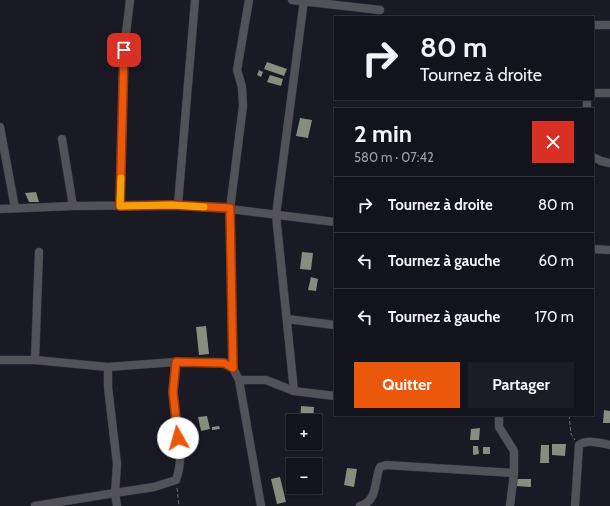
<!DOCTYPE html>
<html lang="fr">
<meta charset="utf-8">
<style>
body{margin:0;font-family:Cabin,sans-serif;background:#1c1d24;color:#f1f3f6;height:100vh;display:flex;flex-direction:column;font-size:15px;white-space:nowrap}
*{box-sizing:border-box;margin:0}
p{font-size:13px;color:#9d9ea3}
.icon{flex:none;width:22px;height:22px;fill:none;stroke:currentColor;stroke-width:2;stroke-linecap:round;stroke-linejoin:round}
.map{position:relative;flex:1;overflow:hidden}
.details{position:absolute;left:334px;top:108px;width:260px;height:308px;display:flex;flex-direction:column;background:#13141b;border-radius:0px;box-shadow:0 1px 3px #0004,0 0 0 1px #32333a}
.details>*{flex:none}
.hud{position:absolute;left:334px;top:16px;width:260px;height:84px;border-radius:0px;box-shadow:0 1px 3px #0004,0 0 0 1px #32333a;background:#13141b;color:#f1f3f6;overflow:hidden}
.tools{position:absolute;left:286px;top:414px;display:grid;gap:8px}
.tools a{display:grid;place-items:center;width:36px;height:36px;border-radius:0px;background:#13141b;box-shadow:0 1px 3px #0004,0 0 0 1px #32333a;font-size:20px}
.pin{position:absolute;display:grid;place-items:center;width:34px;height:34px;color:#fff;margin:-17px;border-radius:8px;box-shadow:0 2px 6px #0006}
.me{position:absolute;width:44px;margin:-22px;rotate:353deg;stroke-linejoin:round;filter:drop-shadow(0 0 3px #0008)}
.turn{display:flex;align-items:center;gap:14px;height:84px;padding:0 20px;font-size:18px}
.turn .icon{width:52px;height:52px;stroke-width:2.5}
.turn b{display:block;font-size:28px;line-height:34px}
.round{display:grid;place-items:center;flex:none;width:42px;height:42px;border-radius:0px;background:#1c1d24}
.head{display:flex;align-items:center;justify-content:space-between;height:68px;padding:0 20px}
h1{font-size:24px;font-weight:700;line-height:30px}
.action{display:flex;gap:8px;margin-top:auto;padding:8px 20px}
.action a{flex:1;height:46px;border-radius:0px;background:#ea580c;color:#fff;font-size:16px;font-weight:700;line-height:46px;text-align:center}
.action a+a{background:#1c1d24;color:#f1f3f6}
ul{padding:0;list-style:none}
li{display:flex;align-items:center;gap:12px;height:56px;padding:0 20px;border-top:1px solid #32333a}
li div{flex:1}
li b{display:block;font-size:15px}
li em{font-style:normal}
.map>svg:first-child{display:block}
.building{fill:#878d7f}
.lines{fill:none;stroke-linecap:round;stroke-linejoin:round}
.minor-casing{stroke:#353640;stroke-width:9}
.path{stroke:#6b6c75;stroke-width:1;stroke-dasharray:4 2;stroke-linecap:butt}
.minor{stroke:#525258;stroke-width:8}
.route-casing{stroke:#983908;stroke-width:10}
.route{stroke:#ea580c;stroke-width:7}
.slow{stroke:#f59e0b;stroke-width:7}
</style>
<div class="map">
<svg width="610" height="506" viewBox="0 0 610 506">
<rect width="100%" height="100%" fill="#191a24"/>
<!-- building -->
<path class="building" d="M267,62L287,69L284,76L264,69Z
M259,70L263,72L261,77L257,75Z
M270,75L283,79L281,86L267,82Z
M300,118L312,120L308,138L296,136Z
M36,192L39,202H29L25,193Z
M302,252L313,253L311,270L300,269Z
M311,277L318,279L316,291L308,290Z
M206,326L209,354L199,355L196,327Z
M301,406L314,407L313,421H300Z
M604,410L610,411V423H603Z
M207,416L210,429L201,431L198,417Z
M219,426L220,429L212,430V427Z
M480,428L479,440H470L471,429Z
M552,444H566L565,456L552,455Z
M541,445H549V463H540Z
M473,446H478L479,454L473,455Z
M483,447H490V454H483Z
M347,468L357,469L354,487L344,485Z
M280,477L286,502L277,504L271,479Z
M516,479H531V487L515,486Z"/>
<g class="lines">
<!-- minor casing -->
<g class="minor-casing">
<path id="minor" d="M292,0L380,10
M593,25H610
M593,93H610
M587,99V109
M0,127L15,208
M62,139L73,206
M593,157L601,161L610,163
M178,205L195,0
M120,206L124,50L130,0
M0,209L73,206L172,205L230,209L335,222
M593,249L610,250
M287,319L335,325
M0,360H35L108,367L175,362L224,363L233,368L239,380L261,506
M35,360L39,252
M233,368L230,209L243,106L242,87L237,70L249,0
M239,380H266L294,391L335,396
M294,391L276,215L304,0
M499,415V427L514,451V473L510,506
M35,506L115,493L117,464L108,387V367
M117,506L115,493L154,487L176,480C186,453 175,421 173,393C173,383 175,372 175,362
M360,506C378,501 374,481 380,467L386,465L514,473
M575,506L579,445C587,439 601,443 610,445"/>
</g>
<!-- path -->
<path class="path" d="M569,415L571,434L575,440
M177,488L179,506"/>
<!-- minor -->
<use href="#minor" class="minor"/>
</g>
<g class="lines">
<!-- route casing -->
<g class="route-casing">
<path id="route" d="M124,50L120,206L172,205L230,208L233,368L224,363L176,362L173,392L178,438"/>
</g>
<!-- route -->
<use href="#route" class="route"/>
<!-- slow -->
<path class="slow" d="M121,178L120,206L172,205L204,207"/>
</g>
</svg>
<div class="tools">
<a>+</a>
<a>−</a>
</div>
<div class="pin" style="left:124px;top:50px;background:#d93025"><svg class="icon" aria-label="arrive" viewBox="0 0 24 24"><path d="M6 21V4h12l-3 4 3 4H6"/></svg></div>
<svg class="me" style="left:178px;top:438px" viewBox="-20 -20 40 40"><circle r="19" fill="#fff"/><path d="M0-13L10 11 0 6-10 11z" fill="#ea580c"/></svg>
<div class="hud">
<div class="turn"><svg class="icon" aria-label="right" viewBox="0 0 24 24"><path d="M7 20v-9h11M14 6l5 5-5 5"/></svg><div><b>80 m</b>Tournez à droite</div></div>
</div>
<section class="details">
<div class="head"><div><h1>2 min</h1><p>580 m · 07:42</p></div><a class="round" style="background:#d93025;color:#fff"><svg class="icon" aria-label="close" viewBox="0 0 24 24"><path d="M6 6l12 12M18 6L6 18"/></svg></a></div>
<ul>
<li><svg class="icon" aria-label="right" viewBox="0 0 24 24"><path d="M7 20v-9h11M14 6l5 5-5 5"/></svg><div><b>Tournez à droite</b></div><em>80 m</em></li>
<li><svg class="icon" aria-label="left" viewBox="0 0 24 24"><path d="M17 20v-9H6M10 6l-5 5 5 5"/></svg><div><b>Tournez à gauche</b></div><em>60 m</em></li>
<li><svg class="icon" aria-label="left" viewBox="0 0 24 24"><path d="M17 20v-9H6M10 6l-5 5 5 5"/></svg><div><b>Tournez à gauche</b></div><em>170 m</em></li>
</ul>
<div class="action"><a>Quitter</a><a>Partager</a></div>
</section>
</div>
